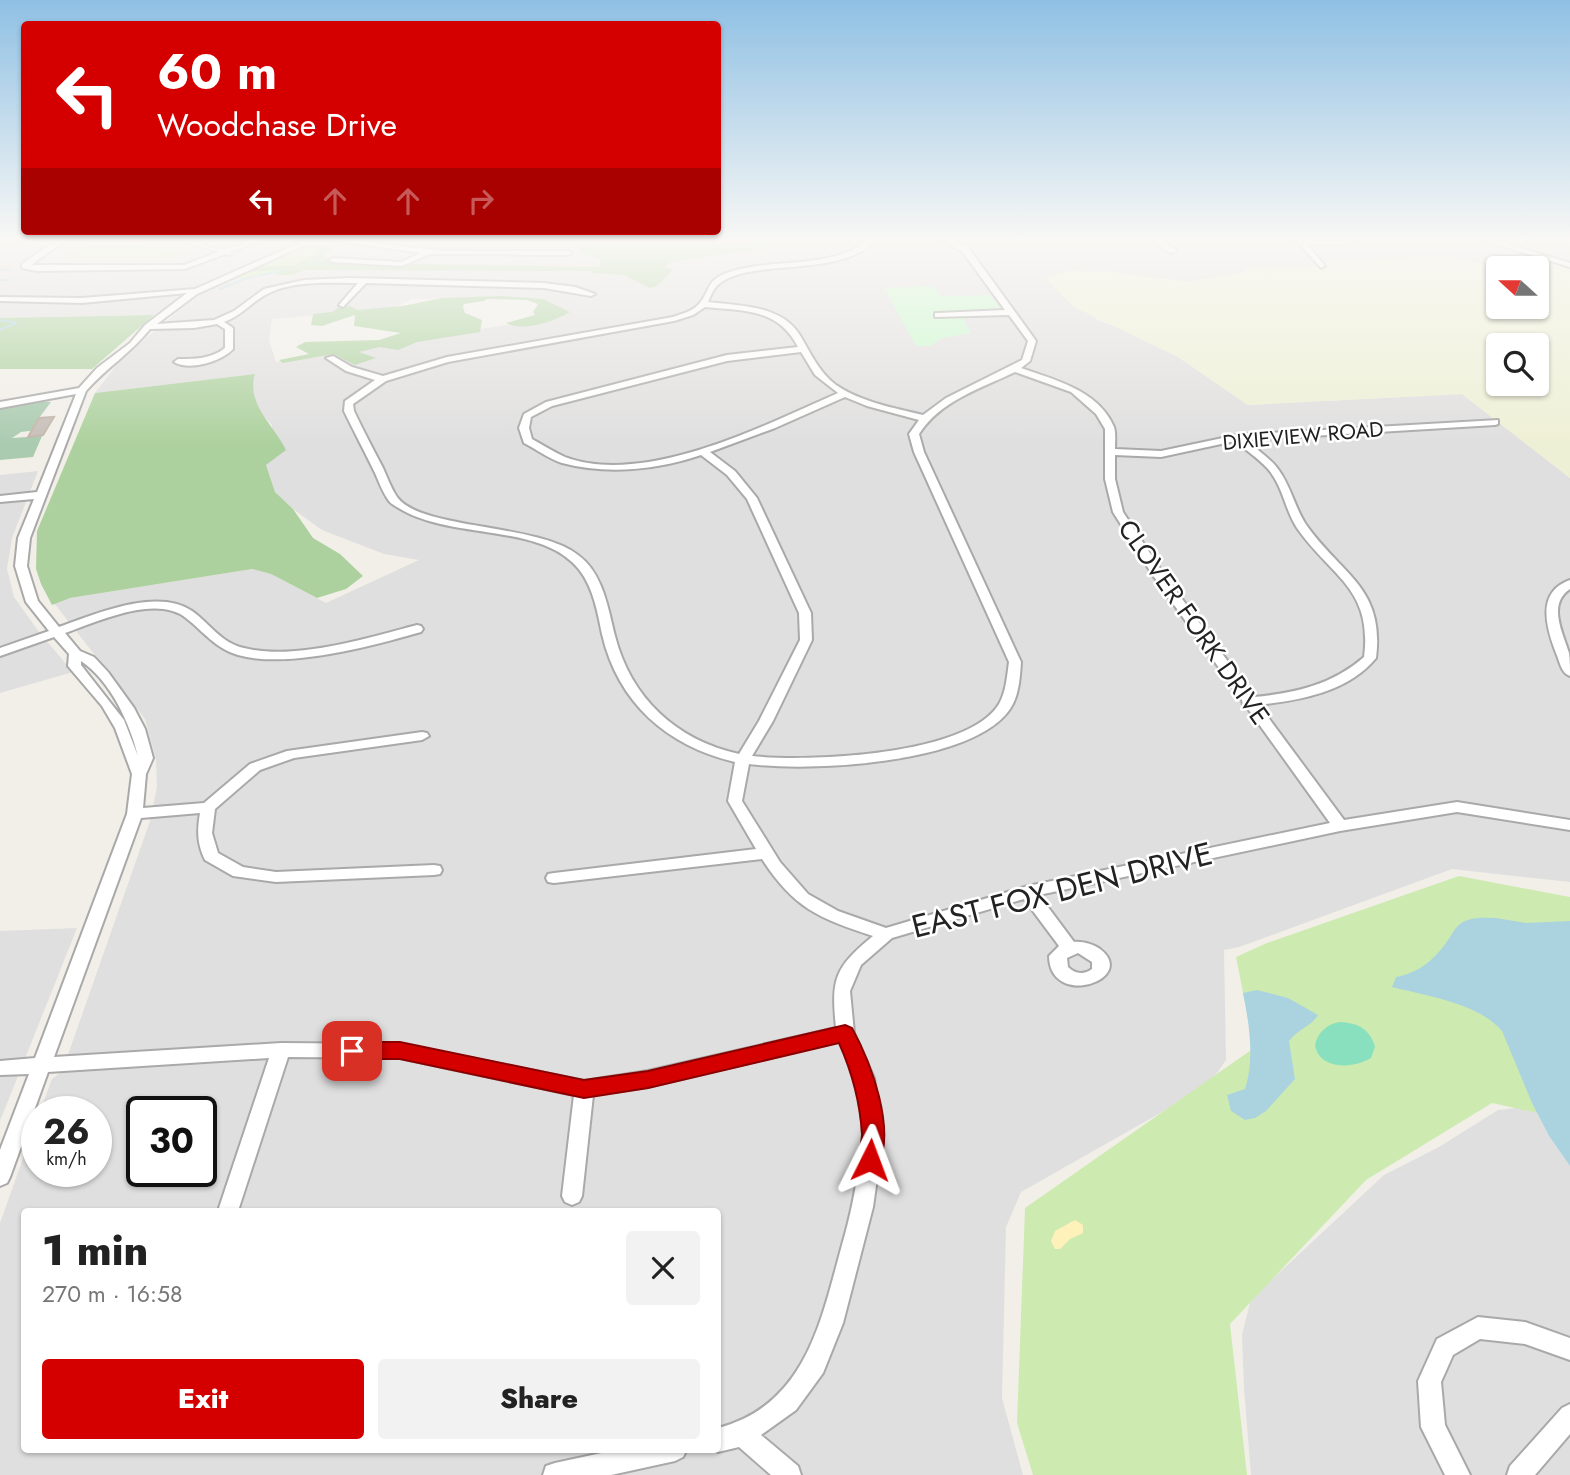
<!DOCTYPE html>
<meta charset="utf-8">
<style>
body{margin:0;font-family:Jost,sans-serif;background:#f2f2f2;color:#222;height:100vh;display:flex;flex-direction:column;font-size:26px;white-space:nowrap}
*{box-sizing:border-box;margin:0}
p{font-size:23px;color:#767676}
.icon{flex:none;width:38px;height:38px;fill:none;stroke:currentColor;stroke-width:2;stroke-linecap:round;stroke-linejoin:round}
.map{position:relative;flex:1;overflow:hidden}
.drawer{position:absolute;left:21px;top:1208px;width:700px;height:245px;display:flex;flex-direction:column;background:#fff;border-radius:7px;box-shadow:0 2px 5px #0004}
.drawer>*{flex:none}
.guide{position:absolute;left:21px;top:21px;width:700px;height:214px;border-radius:7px;box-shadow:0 2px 5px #0004;background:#d40000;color:#fff;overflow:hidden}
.needle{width:46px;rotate:291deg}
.buttons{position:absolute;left:1486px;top:256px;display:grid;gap:14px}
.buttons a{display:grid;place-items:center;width:63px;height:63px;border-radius:7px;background:#fff;box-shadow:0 2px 5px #0004;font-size:35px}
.speed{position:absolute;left:21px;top:1096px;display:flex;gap:14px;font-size:35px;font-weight:700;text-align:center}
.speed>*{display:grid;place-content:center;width:91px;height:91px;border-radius:50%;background:#fff;box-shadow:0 2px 5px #0004;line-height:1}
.speed small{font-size:18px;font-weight:400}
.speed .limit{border:4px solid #111;border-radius:10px;background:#fff;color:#111}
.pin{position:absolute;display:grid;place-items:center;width:60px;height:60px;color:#fff;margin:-30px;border-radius:14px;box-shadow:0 4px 10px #0006}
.me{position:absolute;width:77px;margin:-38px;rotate:3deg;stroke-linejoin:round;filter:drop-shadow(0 0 5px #0008)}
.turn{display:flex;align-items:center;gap:24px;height:147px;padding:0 21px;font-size:32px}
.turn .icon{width:91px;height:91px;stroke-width:2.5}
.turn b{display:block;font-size:49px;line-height:60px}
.lanes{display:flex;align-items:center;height:66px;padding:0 21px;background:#0003;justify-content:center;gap:35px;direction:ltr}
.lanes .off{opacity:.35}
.round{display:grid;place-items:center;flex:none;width:74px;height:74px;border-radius:7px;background:#f2f2f2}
.summary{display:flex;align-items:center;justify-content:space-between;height:119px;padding:0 21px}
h1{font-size:42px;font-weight:800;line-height:52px}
.button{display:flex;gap:14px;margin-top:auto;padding:14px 21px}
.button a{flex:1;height:80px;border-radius:7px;background:#d40000;color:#fff;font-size:28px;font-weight:800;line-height:80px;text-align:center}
.button a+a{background:#f2f2f2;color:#222}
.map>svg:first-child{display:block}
.residential{fill:#e0dfdf;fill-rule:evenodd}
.farmland{fill:#eef0d5;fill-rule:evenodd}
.grass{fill:#cdebb0}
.forest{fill:#add19e}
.sand{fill:#fff1ba}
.cemetery{fill:#aacbaf}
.park{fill:#c8facc}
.pitch{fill:#88e0be}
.water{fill:#aad3df}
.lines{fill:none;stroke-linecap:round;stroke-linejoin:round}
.stream{stroke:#aad3df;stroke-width:2}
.building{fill:#c7bfb8;stroke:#c4b6ab;stroke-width:2}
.minor-casing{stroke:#a9a9a9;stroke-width:4}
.minor{fill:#fff;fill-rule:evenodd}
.route{fill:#d40000;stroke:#8a0000;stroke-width:2}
.labels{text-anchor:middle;stroke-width:5;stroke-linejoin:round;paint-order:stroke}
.far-street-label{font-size:21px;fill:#222;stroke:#fff}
.street-label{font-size:26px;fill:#222;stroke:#fff}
.near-street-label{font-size:32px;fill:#222;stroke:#fff}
</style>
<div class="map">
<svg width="1570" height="1475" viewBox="0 0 1570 1475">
<rect width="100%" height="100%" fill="#f2efe9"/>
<!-- residential -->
<path class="residential" d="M0,239H306L203,283L154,315L0,318Z
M323,239H594L638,267L731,249L817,239H1570V267L1539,257L1491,266L1451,256L1328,261L1311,267H1252L1237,274L1187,282L1110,272L1069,271L1097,320L1129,331L1178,357L1248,405L1462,394L1570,478V882L1452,869L1239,947L1224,950L1226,1060L1208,1086L1021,1192L1006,1227L1002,1398L1023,1475H0V1223L37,1119V1171H96V1111H40L52,1079L60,1073L70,1049L150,821L157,787L156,760L145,719L54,603L70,598L252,569L271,574L326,603L419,560L384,554L322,530L293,509L275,492L266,465L272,425L258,410L253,395L252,385L255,374L95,393L121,359L200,293ZM496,298L531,299L568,314L488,328L405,338L276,362L269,340L272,319H276L395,307L411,299ZM142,1111H201V1171H142ZM24,1211H718V1449H24Z
M38,471L12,538L7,569L14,597L39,632L73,672L0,693V475Z
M77,928L38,1026L0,1121V931Z
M1516,1108L1535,1109L1549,1136L1570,1166V1475H1251L1244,1389L1242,1335L1250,1303L1266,1285L1384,1175L1439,1147L1498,1110Z"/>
<!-- farmland -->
<path class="farmland" d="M1451,256L1491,266L1538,257L1570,267V478L1462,394L1248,405L1178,357L1074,307L1047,280L1048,276L1069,271L1110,272L1187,282L1237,274L1252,267H1311L1328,261ZM1498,268H1536V306H1498ZM1498,345H1536V383H1498Z"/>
<!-- grass -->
<path class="grass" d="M93,239H134L129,241L182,254L174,258H69Z
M316,242L346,244L337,248C323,243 310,258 297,264C282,270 264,264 246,272L265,269L280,271L223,282Z
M1459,876L1570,897V1120L1492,1103L1366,1180L1230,1324L1247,1475H1033L1017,1423L1025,1208L1254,1048L1236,957L1267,943Z"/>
<!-- forest -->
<path class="forest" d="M579,239H828L671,262L664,267L673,270L657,286L650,288L623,275L592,273V271L303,270C297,276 279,276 271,273L280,270L246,272L262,266H294L318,252L319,247L335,248L326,253L325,258L344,265L364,263L599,267L601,259L582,253L577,248L588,241Z
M501,296L543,299L570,312C553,322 523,332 506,323L535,315L533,312L538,304L527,300L487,299L484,301L464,304L463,307L465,313L482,320L480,332L417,342L398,350L380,347L359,352L376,358L355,365L333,354L283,363L279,360L309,354L296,347L305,342L379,340L401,333L354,326L355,315L322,326L311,325L313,314L332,312L339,307L350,306L358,310L403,306L442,298Z
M154,315L92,369H0V318Z
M255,374C246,404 273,424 286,450L266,465L275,492L293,509L313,538L340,554L363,576L346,589L317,598L271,574L252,569L70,598L52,605L41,584L36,569L37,531L95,393Z"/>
<!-- sand -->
<path class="sand" d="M1075,1220L1083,1225V1233L1070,1239L1060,1249H1055L1051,1241L1055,1231Z"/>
<!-- cemetery -->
<path class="cemetery" d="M40,401L51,402L39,418L37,430L21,432L12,438L42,436L33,457L0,460V409Z"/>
<!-- park -->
<path class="park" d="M932,286L942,296L990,295L1001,310L959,312L971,333L942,338L930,346H916L884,288Z"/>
<!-- pitch -->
<path class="pitch" d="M1340,1022C1358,1023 1370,1029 1375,1047L1371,1058C1353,1069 1319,1070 1315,1045C1318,1032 1327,1024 1340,1022Z"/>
<!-- water -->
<path class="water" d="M1496,918L1526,923L1570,921V1166L1549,1136L1532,1103L1502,1031C1478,1003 1427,996 1392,987L1396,977C1418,973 1433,961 1446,943C1453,934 1455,924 1468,920C1477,917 1486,918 1496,918Z
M1257,990L1288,998L1318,1015C1312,1026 1297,1030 1289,1041L1295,1079L1266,1111L1255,1118L1245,1120L1231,1111L1227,1095L1245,1089C1255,1058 1249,1023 1243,993Z"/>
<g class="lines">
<!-- stream -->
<path class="stream" d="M510,239H518
M691,241L699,239
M312,263L326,248
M0,270L9,269
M0,280H7
M220,289L244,279L280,271
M0,320L16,323L0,330"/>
</g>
<!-- building -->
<path class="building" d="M54,417L43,435L28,437L39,418Z"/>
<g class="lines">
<!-- minor casing -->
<g class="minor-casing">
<path id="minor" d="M58,239H67L31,265H184L218,252L179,239C195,239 210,250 224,249C237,249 249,239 263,239L231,252V255L225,254L185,269L37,271L22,268V264Z
M308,239H318L197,294L157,324L214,320L234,311L264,289L304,280L350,278L544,283L575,287L595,294L591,296L544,288L366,283L343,307L339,305L358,283C330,283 291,280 265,295C251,303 241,316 224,322L233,328V349C221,362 189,371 174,362L178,359C195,359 211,359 225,348V329L217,324L194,328L150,329C131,353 106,368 86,391L30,538L27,566L38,601L59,627C95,614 158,587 192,611C210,624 221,643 244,648C293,661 368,638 417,625L421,626L423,629L421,632C372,646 288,669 238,655C215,648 204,632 186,618C156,594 97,622 65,633L80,651L94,657L108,672L134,708L145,729L153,758L146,774L143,808L204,803L250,764L287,751L422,732L427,733L429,736L422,740L294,758L260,770L215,809L212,833L218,853L243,867L276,872L434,865L440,866L442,870L440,874L434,875L276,882L233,876L205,860C197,844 197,830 200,813L141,818L54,1057L281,1043L400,1044L584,1081L648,1071L836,1028C831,979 834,968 873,936C818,918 794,908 762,859L554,883L548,882L546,878L548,874L554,873L756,849L728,801L735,762C667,746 618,703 602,634C597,609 592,580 572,562C532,525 451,538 402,510C398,507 392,505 389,501C383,493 379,482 375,473C365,452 354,432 344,411L345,401L375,380L346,371L326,358L333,356L352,367L383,376L447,357L673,317C681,314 691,312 697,306C710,294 705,282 724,274C770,256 830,272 870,239H878C847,270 794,264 754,271C742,273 728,276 719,284C713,288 711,296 708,302C741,306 783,305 801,337C811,354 819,372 836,385C861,402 894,408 923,415L946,398L1022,360L1028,341L1009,315L935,317V313H938L1005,310L962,251L940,239H950L968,247L1036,341L1030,361L1021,368C1055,380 1098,390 1114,427C1116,433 1115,442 1115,449L1161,451L1237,435L1498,420V424L1495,425L1246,440C1256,449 1270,458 1278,469C1291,486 1295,509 1307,526C1342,575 1385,588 1376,658C1348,692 1301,700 1259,705L1344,820L1457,802L1570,820V830L1457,812L1340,831L1039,895L1074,942C1082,941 1093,944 1100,949C1139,979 1050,1010 1049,956L1059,946L1024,899L892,938L861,965L850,991L854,1033L874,1078L883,1136L873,1207L843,1323L823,1373L796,1410L761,1435L798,1466L801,1475H771L739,1447L718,1452L711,1449H718V1428C806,1405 821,1321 842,1245C850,1218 855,1193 859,1166C860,1156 863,1144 863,1134C861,1099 854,1073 840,1041L648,1087L593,1095L582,1196L579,1202L572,1205L565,1202L562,1196L574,1095L400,1058L288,1057L238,1211H218L269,1058L48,1072L10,1177L7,1183L0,1186V1150L29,1074L0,1075V1061L35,1058L127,814L132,774L115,728L102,706L68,666L69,654L54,637L0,656V648L49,631L26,602L15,566L18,538L34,499L0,502V496L37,492L76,394L0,408V402L79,388L97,368L130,343L145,325L187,293L82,303L0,301V297L82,298L195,289ZM705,307C744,311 778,308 798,347L727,355L546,402L524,414L519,428L524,443C536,449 549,459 562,463C607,475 657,470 701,455L727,475L747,499L799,613L800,640L759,721L739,754C676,740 631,698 615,636C608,608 603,573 578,555C537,523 421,530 397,497C391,488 387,477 383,468C373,449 363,430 354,411L353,404L386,381L448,362L674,321L693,315ZM801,352L815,375L838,393C765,425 645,487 565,457C554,452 543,445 532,439L529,428L531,417L552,406L727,361ZM1015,372L1071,392L1096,414L1105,429V479L1113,512L1152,574L1242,700L1243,705L1246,706L1330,823L1028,886L886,928L838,911L808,894L780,862L742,801L749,764C811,772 973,764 1010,709C1019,696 1020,677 1021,662L924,452L919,434C941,400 980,389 1015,372ZM845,397L867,406L919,420L909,434L914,452L1009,662C1007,676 1006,692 999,704C968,756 807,762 752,756L773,721L812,640L811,613L757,498L735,471L710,452L775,428ZM1235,441C1246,450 1259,459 1268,469C1283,486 1285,510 1297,528C1330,576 1373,588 1364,657C1332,685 1295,693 1254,697L1163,573L1123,512L1115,479V455L1161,457ZM81,661C111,681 130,724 138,756L124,720L81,665ZM1078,953L1092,962V969C1084,975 1075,974 1068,967L1067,958Z
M324,239H345L442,251H568L572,253L568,255L430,254L402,266L333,262L329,260L333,258L401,262L421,253Z
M1150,239H1159L1177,251L1170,253Z
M1295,239L1303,240L1359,239L1347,244H1307L1325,266L1321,268Z
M1480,239H1491L1570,263V267Z
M1570,580V589C1547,604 1563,633 1569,653C1570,660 1570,668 1570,676C1561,673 1560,662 1556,653C1546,627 1536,592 1570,580Z
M1478,1317L1525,1322L1570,1338V1360L1525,1344L1480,1339L1453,1355L1441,1382L1445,1425L1470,1475H1445L1421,1427L1418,1381L1437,1339Z
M1570,1404V1434L1535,1475H1507L1510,1466L1562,1408Z
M620,1449H687L683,1457L675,1461L611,1475H543L546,1466L555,1463Z"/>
</g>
<!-- minor -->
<use href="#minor" class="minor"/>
</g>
<!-- sky -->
<linearGradient id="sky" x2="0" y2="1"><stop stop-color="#8fc0e4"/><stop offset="0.54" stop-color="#f9f8f5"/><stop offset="1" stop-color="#f9f8f5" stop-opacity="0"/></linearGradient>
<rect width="1570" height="445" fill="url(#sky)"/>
<!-- route -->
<path class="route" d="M845,1025L852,1028C871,1063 896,1128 878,1167L870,1169L862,1167C856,1156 862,1146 862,1134C860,1101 852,1072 839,1043L648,1088L584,1098L400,1059H352L345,1056L342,1051L345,1045L352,1042H400L584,1080L648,1071Z"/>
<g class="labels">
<!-- far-street labels -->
<g class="far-street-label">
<text transform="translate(1303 436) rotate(-5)" y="7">DIXIEVIEW ROAD</text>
</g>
<!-- street labels -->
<g class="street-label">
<text transform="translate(1194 622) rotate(55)" y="9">CLOVER FORK DRIVE</text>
</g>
<!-- near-street labels -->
<g class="near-street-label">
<text transform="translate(1062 890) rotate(-14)" y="11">EAST FOX DEN DRIVE</text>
</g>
</g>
</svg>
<div class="buttons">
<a><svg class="needle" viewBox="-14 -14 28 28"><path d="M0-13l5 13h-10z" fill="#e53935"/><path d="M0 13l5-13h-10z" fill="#767676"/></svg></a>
<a><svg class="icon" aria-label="search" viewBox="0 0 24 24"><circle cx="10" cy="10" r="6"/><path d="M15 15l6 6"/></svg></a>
</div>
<div class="speed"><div>26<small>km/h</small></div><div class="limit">30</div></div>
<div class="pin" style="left:352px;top:1051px;background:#d93025"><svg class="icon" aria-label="arrive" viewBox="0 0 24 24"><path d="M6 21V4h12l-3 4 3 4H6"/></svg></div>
<svg class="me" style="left:870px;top:1160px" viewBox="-20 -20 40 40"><path d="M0-17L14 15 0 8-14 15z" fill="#d40000" stroke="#fff" stroke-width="4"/></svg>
<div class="guide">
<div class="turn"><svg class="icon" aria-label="left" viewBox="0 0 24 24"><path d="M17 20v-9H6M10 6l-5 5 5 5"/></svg><div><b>60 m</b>Woodchase Drive</div></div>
<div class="lanes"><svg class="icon" aria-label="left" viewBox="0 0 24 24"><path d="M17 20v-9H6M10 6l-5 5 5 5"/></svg><svg class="icon off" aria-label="ahead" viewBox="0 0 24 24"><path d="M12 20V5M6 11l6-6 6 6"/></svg><svg class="icon off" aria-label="ahead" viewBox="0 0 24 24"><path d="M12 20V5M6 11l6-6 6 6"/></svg><svg class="icon off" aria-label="right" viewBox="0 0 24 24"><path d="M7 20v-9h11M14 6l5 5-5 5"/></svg></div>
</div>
<section class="drawer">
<div class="summary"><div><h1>1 min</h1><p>270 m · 16:58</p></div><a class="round"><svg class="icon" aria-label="close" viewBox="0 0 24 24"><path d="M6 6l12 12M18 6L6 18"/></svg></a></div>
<div class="button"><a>Exit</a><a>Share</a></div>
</section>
</div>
